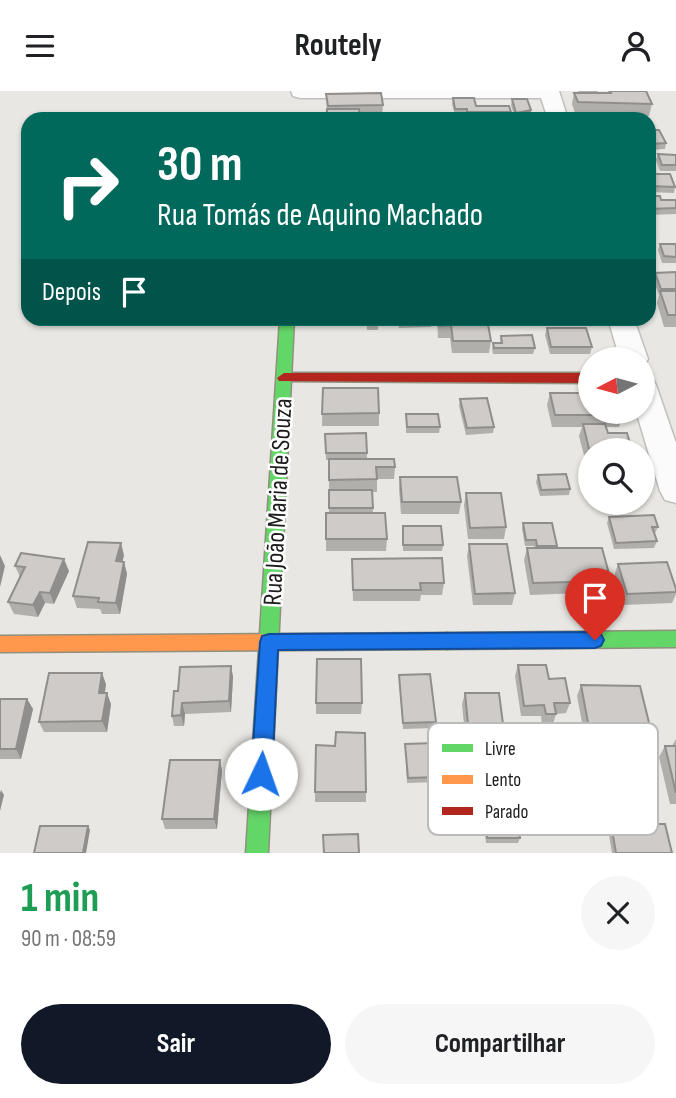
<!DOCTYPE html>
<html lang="pt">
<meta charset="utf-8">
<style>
body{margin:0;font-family:"Sofia Sans Condensed",sans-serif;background:#f6f6f6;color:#202124;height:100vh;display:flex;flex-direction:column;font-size:26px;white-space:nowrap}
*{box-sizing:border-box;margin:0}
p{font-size:23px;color:#757577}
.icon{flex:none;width:38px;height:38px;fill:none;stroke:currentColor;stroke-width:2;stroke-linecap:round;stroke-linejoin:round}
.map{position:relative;height:762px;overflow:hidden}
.drawer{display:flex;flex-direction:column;background:#fff;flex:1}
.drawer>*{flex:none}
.banner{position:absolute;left:21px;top:21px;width:635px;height:214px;border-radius:21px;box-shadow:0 2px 5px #0004;background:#00695c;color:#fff;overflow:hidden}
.needle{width:46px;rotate:264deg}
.controls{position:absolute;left:578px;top:256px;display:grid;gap:14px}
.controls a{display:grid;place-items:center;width:77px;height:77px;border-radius:50%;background:#fff;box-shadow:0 2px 5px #0004;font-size:35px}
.pin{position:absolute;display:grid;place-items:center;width:60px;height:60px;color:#fff;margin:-72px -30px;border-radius:50% 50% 50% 0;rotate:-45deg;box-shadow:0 0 7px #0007}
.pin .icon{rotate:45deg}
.me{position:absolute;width:77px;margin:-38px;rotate:3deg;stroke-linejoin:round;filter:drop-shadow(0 0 5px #0008)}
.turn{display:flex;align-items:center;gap:24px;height:147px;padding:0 21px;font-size:32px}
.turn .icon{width:91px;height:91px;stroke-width:2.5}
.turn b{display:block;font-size:49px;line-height:60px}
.then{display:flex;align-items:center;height:66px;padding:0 21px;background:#0003;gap:14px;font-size:26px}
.round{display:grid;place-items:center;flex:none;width:74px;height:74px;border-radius:37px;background:#f6f6f6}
.head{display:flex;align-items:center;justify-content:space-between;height:119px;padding:0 21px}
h1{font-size:42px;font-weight:700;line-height:52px;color:#1e9e55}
.primary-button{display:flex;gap:14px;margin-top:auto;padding:14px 21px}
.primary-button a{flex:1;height:80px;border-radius:42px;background:#111827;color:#fff;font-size:28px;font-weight:700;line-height:80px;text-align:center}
.primary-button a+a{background:#f6f6f6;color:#202124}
header{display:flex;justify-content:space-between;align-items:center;height:91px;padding:0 21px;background:#fff;font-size:32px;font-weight:700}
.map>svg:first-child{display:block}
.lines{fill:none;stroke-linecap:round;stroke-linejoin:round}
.street-casing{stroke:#c0bfbe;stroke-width:3}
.fast-casing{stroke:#90907e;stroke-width:3}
.slow-casing{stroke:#90907e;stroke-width:3}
.jam-casing{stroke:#90907e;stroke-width:3}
.street{fill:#fcfbfb;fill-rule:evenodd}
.fast{fill:#63d668;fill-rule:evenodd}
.slow{fill:#ff974d;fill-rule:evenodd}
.jam{fill:#b3261e;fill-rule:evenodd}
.wall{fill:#b1afac}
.shaded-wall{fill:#908e8c}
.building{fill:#cecbc8;stroke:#908e8c;stroke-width:2}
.route{fill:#1a73e8;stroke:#114b97;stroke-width:2}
.labels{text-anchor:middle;stroke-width:5;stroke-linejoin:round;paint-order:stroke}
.street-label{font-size:26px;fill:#1b1b1b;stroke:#fff}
.key{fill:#fff;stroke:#bbb;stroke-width:2}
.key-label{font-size:19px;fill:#1b1b1b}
</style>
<header><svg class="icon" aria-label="menu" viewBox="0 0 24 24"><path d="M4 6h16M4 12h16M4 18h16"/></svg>Routely<svg class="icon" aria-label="person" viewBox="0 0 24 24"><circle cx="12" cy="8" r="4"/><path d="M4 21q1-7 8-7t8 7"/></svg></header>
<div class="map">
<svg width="676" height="762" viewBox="0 0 676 762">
<rect width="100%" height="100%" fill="#e9e7e3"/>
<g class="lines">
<!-- street casing -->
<g class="street-casing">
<path id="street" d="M291,0H559L568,28H548L541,7H300L293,5Z
M608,228H634L648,268L644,275L642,268H620Z
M642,284L652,287L656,294L676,352V412L665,409L660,400L636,320H642Z"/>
</g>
<!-- fast casing -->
<g class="fast-casing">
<path id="fast" d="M280,228H294L268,762H246Z
M676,540V556L447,558L441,556L438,550L441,544L447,542Z"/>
</g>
<!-- slow casing -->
<g class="slow-casing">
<path id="slow" d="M447,542L453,544L456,550L453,556L447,558L0,561V545Z"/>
</g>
<!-- jam casing -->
<g class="jam-casing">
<path id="jam" d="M284,282H590V292L279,290L277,287Z"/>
</g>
<!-- street -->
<use href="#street" class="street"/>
<!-- fast -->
<use href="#fast" class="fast"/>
<!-- slow -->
<use href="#slow" class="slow"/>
<!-- jam -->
<use href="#jam" class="jam"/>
</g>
<!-- wall -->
<path class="wall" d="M578,0H598L597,2H607L608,0H646L652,13L649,25L575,22L572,13L574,2H579Z
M326,3L383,14L382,25L360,26L327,24Z
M453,7L476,15L511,21L510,27L458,28L459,26L467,25L466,24H455L452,13Z
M512,8L530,25L515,28L511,14Z
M649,39L666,52L665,58L649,59Z
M658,63L676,64V80H660L656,69Z
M649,83L675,96L674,102L649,101Z
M649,105L661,109H676V123L649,124Z
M649,137L655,141L654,147H651L649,152Z
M660,153H676V172H662L658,159Z
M676,181V236H664L657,212L659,204L653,188L655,182Z
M330,228H378V239H367V230H330Z
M398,228H431V236L399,237Z
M437,228H487L491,250L489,262H452L450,247H438Z
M547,237L592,256L590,263H550L545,244Z
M501,245L535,257L533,263H493L492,258L493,252H500Z
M323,297L379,322V335H322Z
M550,302L623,324L619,336H606L590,359V375L587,376L579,345L582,336H552L547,314Z
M460,308L494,336L493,342L466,344L459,315Z
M406,323L440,336L439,342H406Z
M325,343L367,362V368L395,376L394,388H377V401H372L373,422L387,448L386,460H326V422H329V369H326Z
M538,384L570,398L569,404L540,405L536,391Z
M400,386L461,411L459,423H401L399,398Z
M466,402L506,436L504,448H468L464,414Z
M642,408L643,410L641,416L605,417L603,411H642Z
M609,426L658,436L655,442H654L657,450L654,457L614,458L607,432Z
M523,432L557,455L556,457L611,490L607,501L530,504L524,469L527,457H535L534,455H525L522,438Z
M403,435L443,454L442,460H403Z
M469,453L515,502L512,514H473L467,465Z
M124,464L122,471H124L127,483L120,523H102L100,518L77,517L73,505Z
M352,468L444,492L442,504H421L420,510H353Z
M618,473L676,498V503L672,512L623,514L614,485Z
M15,475L69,480L54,513L45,512L38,526L14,523L8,511L20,486Z
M518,574L549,588L570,612L566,622L556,623L553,633L542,634L541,625H521L515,585Z
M231,575L233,586L231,621L185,623L184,635H174L172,625L178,600Z
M399,584L436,631L435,637L403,638L399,589Z
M106,593L105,602L111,613L107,641H44L39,631Z
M581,594L653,648L647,658H587L577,605Z
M465,602L507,664L504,674H468L462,613Z
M0,608H27L33,618L21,668H0Z
M316,612H362L361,623H316Z
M676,648V713H670L659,666L665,655H672Z
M405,653L438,686L437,691L407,692Z
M222,679L217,738H165L162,728Z
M601,699L643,719L640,724L603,725L599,704Z
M315,701H366V711H315Z
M486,729L520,747L518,752H486L484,733Z
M611,733L672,762H612L608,738Z"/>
<!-- shaded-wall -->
<path class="shaded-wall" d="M531,19L530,25L515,28L516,22Z
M121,452L124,464L120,482L116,470Z
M0,464L5,475L0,496Z
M64,468L69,480L54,513L50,502Z
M124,471L127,483L120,523L116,512Z
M40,501L45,512L38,526L33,514Z
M231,575L233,586L231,621L229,610Z
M102,582L106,593L103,613L99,602Z
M107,602L111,613L107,641L102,630Z
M27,608L33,618L21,668L16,658Z
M182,612L185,623L184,635L181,624Z
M220,669L222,679L217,738L214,728Z
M1,699L4,704L0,720V702Z
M88,735L90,739L86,762H83Z"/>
<!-- building -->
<path class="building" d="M610,0H646L652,13L578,11L574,2H611Z
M381,2L383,14L328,15L326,3Z
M453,7H474L476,15H509L511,21H467V18H455Z
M512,8H527L531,19L516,22Z
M327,18H359L360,28H323V24H327Z
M468,25L469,28H459V26Z
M649,39H659L666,52L649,53Z
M658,63L676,64V74H662Z
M649,83H670L675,96L649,95Z
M649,105H660L661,109H676V117L649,118Z
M649,137H654L655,141H649Z
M660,153H676V166L664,165Z
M676,181V198H661L655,182Z
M660,200H676V224H668Z
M438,228H487L491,250H453L451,234L439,235Z
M547,237H586L592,256H551Z
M532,244L535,257H494L493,252H502L501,245Z
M323,297H378L379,322L322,323Z
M550,302H590V320H622L623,324H555Z
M487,307L494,336L467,337L460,308Z
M406,323H438L440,336H407Z
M583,333H605L608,342H627L632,359H590V362Z
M366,342L367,362H326L325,343Z
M329,368H394L395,376H376L377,388L329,389Z
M566,383L570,398L541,399L538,384Z
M400,386H457L461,411H402Z
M329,399H372L373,417H329Z
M466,402H501L506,436L470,437Z
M326,422H385L387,448H326Z
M654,424L658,436H652L657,450L616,452L609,426Z
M523,432H552L557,455H537L536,449H526Z
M403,435H441L443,454H403Z
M88,451L121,452L116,470L124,471L116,512L98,511L99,507L73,505Z
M469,453H507L515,502L475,503Z
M527,457H602L611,490L533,492Z
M21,462L64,468L50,502L40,501L33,514L8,511L25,476L15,475Z
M442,467L444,492H420L421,499H353L352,468Z
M667,471L676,498V501L627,503L618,473Z
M317,568H361L362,612H316Z
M518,574H546L549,588L565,587L570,612H554L556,623H546L544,614L524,615Z
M231,575L229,610L182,612L181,624L172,625L174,600H178L180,576Z
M49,582H102L99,602H107L102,630L39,631Z
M430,583L436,631L403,632L399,584Z
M581,594L640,595L653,648H591Z
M465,602H499L507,664H471Z
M0,608H27L16,658H0Z
M336,641L365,642L366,701H315L316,654L335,655Z
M435,652L438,686L408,687L405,653Z
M665,655H676V702Z
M170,669H220L214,728H162Z
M517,728L520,747H487L486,729Z
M611,733H665L672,762H616Z
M40,735H88L83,762H34Z
M358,743L359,762H324L323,744Z"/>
<!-- route -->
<path class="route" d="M595,541L601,543L604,549L601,555L595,557L278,559L272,683L269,690L261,693L254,690L251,683L260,551L262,545L269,543Z"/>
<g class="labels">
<!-- street labels -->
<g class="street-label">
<text transform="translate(277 411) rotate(-87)" y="9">Rua João Maria de Souza</text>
</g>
</g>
<!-- legend -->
<rect x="428" y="632" width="230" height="112" rx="10" class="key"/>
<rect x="442" y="653" width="31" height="8" fill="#63d668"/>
<rect x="442" y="684" width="31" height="9" fill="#ff974d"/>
<rect x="442" y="716" width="31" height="8" fill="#b3261e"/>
<g class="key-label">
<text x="485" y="664">Livre</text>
<text x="485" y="695">Lento</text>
<text x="485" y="727">Parado</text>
</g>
</svg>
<div class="controls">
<a><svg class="needle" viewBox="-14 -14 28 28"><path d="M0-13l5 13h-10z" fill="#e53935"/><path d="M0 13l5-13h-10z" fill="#757577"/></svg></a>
<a><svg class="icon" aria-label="search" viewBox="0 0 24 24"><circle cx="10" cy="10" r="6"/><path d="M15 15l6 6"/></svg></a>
</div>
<div class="pin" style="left:595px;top:549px;background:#d93025"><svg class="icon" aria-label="arrive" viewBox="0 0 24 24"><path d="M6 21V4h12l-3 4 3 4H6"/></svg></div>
<svg class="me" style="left:261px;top:683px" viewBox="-20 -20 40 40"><circle r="19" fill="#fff"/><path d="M0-13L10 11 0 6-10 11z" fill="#1a73e8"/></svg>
<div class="banner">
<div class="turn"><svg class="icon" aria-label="right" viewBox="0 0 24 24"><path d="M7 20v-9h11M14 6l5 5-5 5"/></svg><div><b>30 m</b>Rua Tomás de Aquino Machado</div></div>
<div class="then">Depois<svg class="icon" aria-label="arrive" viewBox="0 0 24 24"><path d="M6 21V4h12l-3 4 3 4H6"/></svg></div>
</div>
</div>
<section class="drawer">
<div class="head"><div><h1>1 min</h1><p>90 m · 08:59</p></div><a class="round"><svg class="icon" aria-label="close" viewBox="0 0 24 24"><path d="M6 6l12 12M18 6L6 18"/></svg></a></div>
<div class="primary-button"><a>Sair</a><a>Compartilhar</a></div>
</section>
